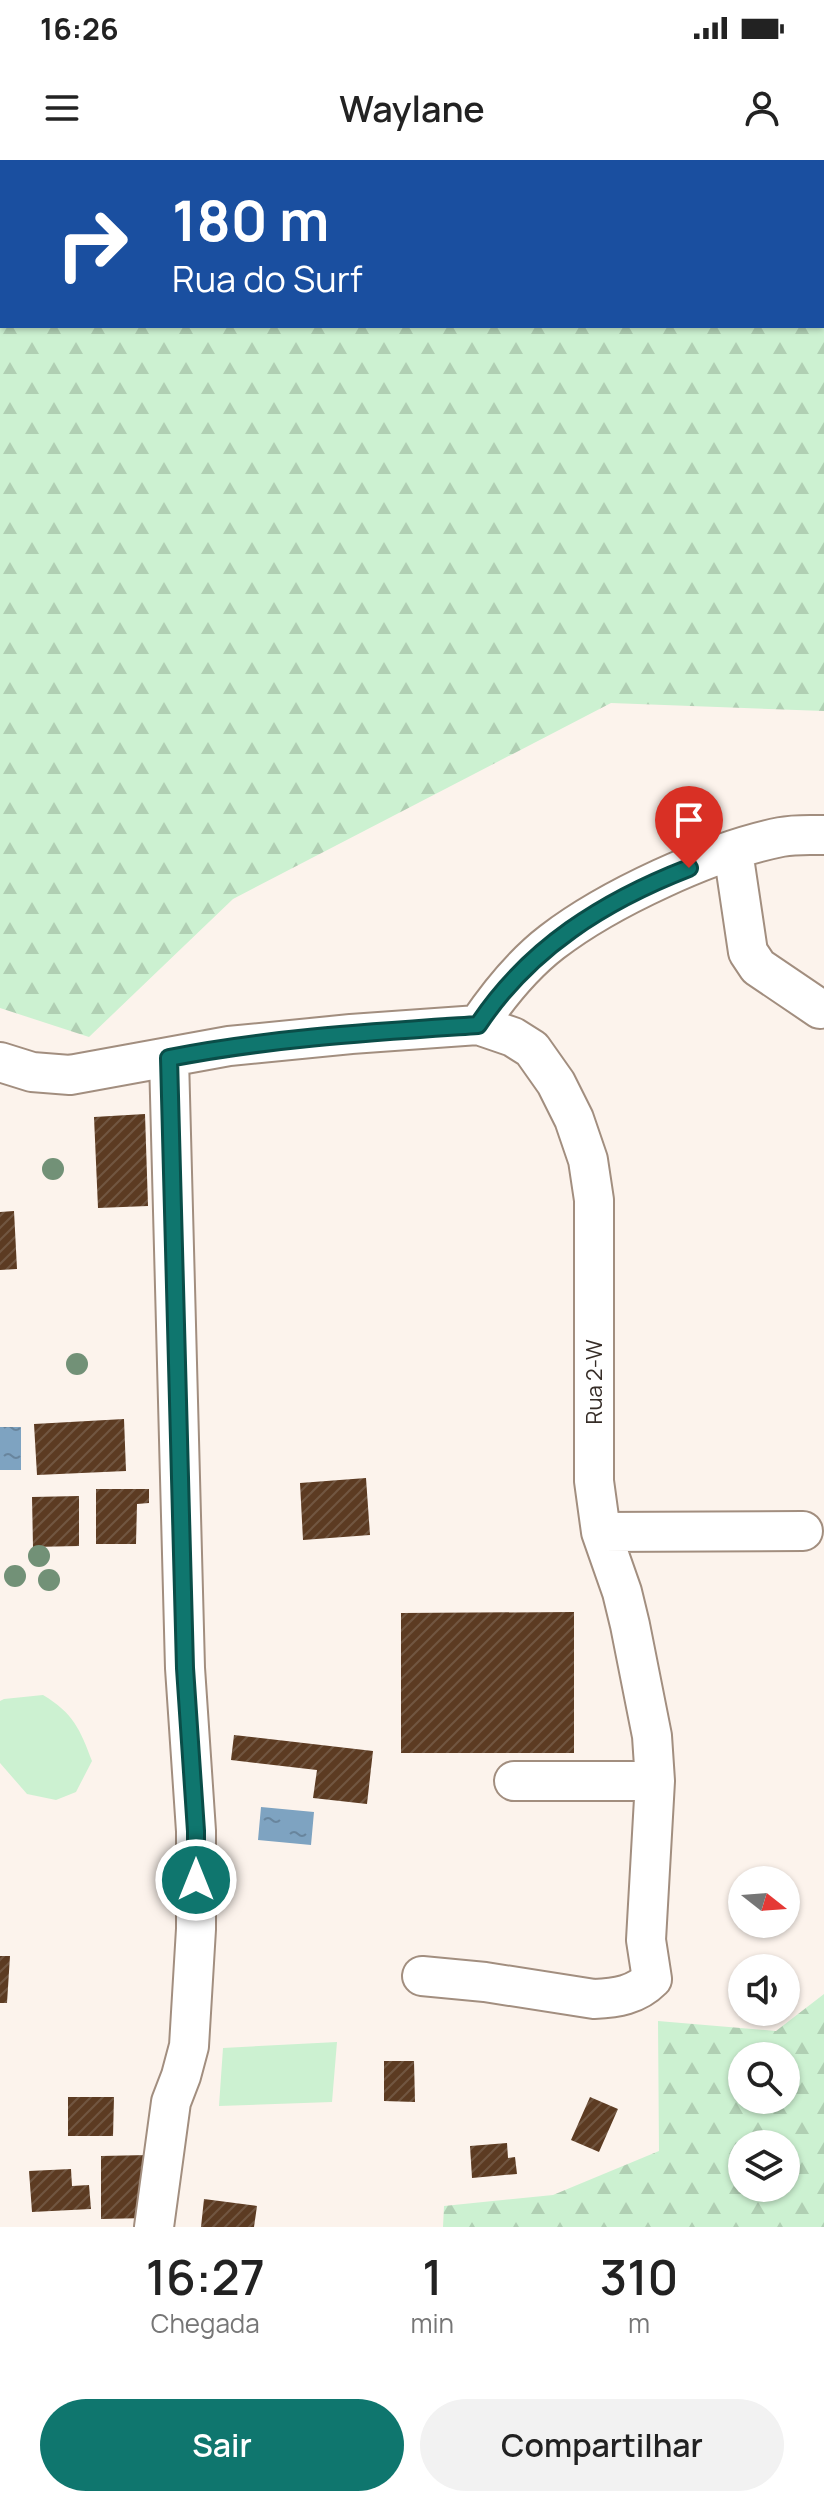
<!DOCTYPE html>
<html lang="pt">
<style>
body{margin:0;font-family:Manrope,sans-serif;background:#f2f2f2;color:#222;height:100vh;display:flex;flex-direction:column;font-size:30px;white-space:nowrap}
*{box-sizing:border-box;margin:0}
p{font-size:26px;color:#767676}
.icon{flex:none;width:44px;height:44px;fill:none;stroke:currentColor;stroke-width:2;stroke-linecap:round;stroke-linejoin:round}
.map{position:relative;height:2067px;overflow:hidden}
.drawer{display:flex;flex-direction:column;background:#fff;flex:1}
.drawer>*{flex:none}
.banner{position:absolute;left:0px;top:0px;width:824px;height:168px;box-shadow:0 2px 6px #0004;background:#1a4fa0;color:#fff;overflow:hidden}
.needle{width:52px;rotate:107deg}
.tools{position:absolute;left:728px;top:1706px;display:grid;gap:16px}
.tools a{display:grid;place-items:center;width:72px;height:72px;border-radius:50%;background:#fff;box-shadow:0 2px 6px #0004;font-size:40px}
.pin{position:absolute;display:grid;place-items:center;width:68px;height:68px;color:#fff;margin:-82px -34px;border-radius:50% 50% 50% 0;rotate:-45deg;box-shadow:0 0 8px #0007}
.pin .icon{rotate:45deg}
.me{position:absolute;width:88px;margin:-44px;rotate:0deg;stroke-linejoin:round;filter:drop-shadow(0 0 6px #0008)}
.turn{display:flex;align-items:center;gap:28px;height:168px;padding:0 40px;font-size:36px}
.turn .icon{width:104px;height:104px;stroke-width:2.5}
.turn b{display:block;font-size:56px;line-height:68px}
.eta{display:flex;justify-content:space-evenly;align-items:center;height:136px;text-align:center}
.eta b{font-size:48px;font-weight:600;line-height:56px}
.button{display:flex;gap:16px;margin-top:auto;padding:16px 40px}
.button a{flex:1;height:92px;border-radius:48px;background:#0f766e;color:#fff;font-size:32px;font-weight:600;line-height:92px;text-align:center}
.button a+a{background:#f2f2f2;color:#222}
.status{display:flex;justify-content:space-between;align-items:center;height:56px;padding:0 40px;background:#fff;direction:ltr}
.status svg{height:22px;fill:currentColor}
header{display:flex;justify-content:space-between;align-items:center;height:104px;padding:0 40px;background:#fff;font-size:36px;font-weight:600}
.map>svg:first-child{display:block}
.grass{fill:#ccf1d1}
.forest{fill:url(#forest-firs);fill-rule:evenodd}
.water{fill:url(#water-ripples)}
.building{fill:url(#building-hatch)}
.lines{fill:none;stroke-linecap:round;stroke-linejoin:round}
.minor-casing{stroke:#a28e7f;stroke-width:42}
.minor{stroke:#fff;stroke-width:38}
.tree{fill:#729177}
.route-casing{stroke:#0a4d48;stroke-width:20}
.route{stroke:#0f766e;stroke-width:14}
.labels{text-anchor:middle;stroke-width:8;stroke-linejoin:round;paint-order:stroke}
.street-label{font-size:22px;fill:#362d27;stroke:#fff}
</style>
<div class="status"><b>16:26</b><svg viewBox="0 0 49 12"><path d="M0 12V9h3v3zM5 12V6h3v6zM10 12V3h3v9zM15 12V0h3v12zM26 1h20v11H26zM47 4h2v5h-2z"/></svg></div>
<header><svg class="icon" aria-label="menu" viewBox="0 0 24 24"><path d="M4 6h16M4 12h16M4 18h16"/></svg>Waylane<svg class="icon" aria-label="person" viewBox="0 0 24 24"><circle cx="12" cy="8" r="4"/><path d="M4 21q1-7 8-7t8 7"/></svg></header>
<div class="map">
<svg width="824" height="2067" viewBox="0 0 824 2067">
<defs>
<pattern id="forest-firs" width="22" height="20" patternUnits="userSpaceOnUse" patternTransform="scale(2)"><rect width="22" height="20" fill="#ccf1d1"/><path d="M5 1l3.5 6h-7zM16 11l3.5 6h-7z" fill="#b0cfb3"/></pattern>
<pattern id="water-ripples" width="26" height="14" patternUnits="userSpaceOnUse" patternTransform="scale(2)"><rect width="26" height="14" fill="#7ea3c1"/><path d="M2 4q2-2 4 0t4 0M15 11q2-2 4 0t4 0" fill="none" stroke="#68859d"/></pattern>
<pattern id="building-hatch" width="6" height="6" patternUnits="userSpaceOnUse" patternTransform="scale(2)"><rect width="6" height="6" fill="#5c3b22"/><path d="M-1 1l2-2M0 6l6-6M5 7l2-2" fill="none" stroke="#715641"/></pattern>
</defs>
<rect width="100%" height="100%" fill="#fcf3ec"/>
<!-- grass -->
<path class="grass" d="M43,1535C73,1553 80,1569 92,1601L76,1632L56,1640L27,1634L0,1603V1541L4,1539Z
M337,1882L332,1942L219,1946L223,1888Z"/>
<!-- forest -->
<path class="forest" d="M0,0H824V551L611,543L233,739L89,877L0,848ZM2,2H822V166H2Z
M824,1834V2067H443L444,2046L553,2035L659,1991L658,1861L776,1871ZM742,1896H786V1940H742ZM742,1984H786V2028H742Z"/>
<!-- water -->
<path class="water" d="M0,1267H21V1310H0Z
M261,1647L314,1652L311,1685L258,1680Z"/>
<!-- building -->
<path class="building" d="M145,954L148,1046L98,1048L94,957Z
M14,1051L17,1109L0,1110V1052Z
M124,1259L126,1311L37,1315L34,1264Z
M366,1318L370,1375L303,1380L300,1323Z
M96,1329H149V1343L137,1344L136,1384H96Z
M79,1336V1386L33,1387L32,1337Z
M574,1452V1593H401V1453Z
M234,1575L373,1591L367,1644L313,1638L317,1610L231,1600Z
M0,1796H10L7,1843H0Z
M384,1901H414L415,1942L384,1941Z
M68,1937H114L113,1976H68Z
M590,1937L618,1949L599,1992L571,1980Z
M507,1983L508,1998L515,1997L517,2014L472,2018L470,1986Z
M148,1995V2058L101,2059V1996Z
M71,2009L72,2026L89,2025L91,2049L32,2052L29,2011Z
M204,2039L257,2046L254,2067H201Z"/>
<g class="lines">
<!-- minor casing -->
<g class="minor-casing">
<path id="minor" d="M733,691L748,792L758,807L820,849
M478,865C499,834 522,805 552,782C608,739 711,691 781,677C795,674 810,675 824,675
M0,902L32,912L70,915L229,886L351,874L478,865L513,877L532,889L556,923L574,959L588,1000L594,1040V1321L601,1372L622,1432L630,1465L652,1576L655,1621H514
M601,1372L803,1371
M422,1816L485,1822L594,1839C617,1838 636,1835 652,1819L646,1780L655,1621
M154,2067L171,1942L181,1916L189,1886L196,1769V1671L185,1508L169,898"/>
</g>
<!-- minor -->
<use href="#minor" class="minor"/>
</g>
<!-- trees -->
<g class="tree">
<circle cx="53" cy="1009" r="11"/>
<circle cx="77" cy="1204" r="11"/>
<circle cx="39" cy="1396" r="11"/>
<circle cx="15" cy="1416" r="11"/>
<circle cx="49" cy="1420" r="11"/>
</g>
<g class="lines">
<!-- route casing -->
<g class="route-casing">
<path id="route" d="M196,1720V1671L185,1508L169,898C271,878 374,872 478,865C529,788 604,741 689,708"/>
</g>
<!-- route -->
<use href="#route" class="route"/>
</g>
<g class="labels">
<!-- street labels -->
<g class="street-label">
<text transform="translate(594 1222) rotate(-90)" y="8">Rua 2-W</text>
</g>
</g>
</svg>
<div class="tools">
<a><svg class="needle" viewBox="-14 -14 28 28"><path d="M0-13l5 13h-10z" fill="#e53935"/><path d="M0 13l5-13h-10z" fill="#767676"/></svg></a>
<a><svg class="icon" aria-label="sound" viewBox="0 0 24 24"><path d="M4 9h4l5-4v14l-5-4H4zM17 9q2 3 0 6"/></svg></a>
<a><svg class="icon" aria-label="search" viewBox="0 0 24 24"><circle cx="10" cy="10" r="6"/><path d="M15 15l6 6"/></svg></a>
<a><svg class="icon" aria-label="layers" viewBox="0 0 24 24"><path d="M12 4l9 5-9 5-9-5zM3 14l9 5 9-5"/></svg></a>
</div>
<div class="pin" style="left:689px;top:708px;background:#d93025"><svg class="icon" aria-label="arrive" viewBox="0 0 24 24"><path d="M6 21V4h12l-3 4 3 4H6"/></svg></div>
<svg class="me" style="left:196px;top:1720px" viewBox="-20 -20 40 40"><circle r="17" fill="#0f766e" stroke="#fff" stroke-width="3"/><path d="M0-11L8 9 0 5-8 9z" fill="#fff"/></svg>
<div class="banner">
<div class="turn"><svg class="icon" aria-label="right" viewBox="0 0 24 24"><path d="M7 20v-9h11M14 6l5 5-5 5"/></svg><div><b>180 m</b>Rua do Surf</div></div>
</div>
</div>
<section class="drawer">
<div class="eta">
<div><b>16:27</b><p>Chegada</p></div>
<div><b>1</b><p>min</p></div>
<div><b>310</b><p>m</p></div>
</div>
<div class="button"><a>Sair</a><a>Compartilhar</a></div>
</section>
